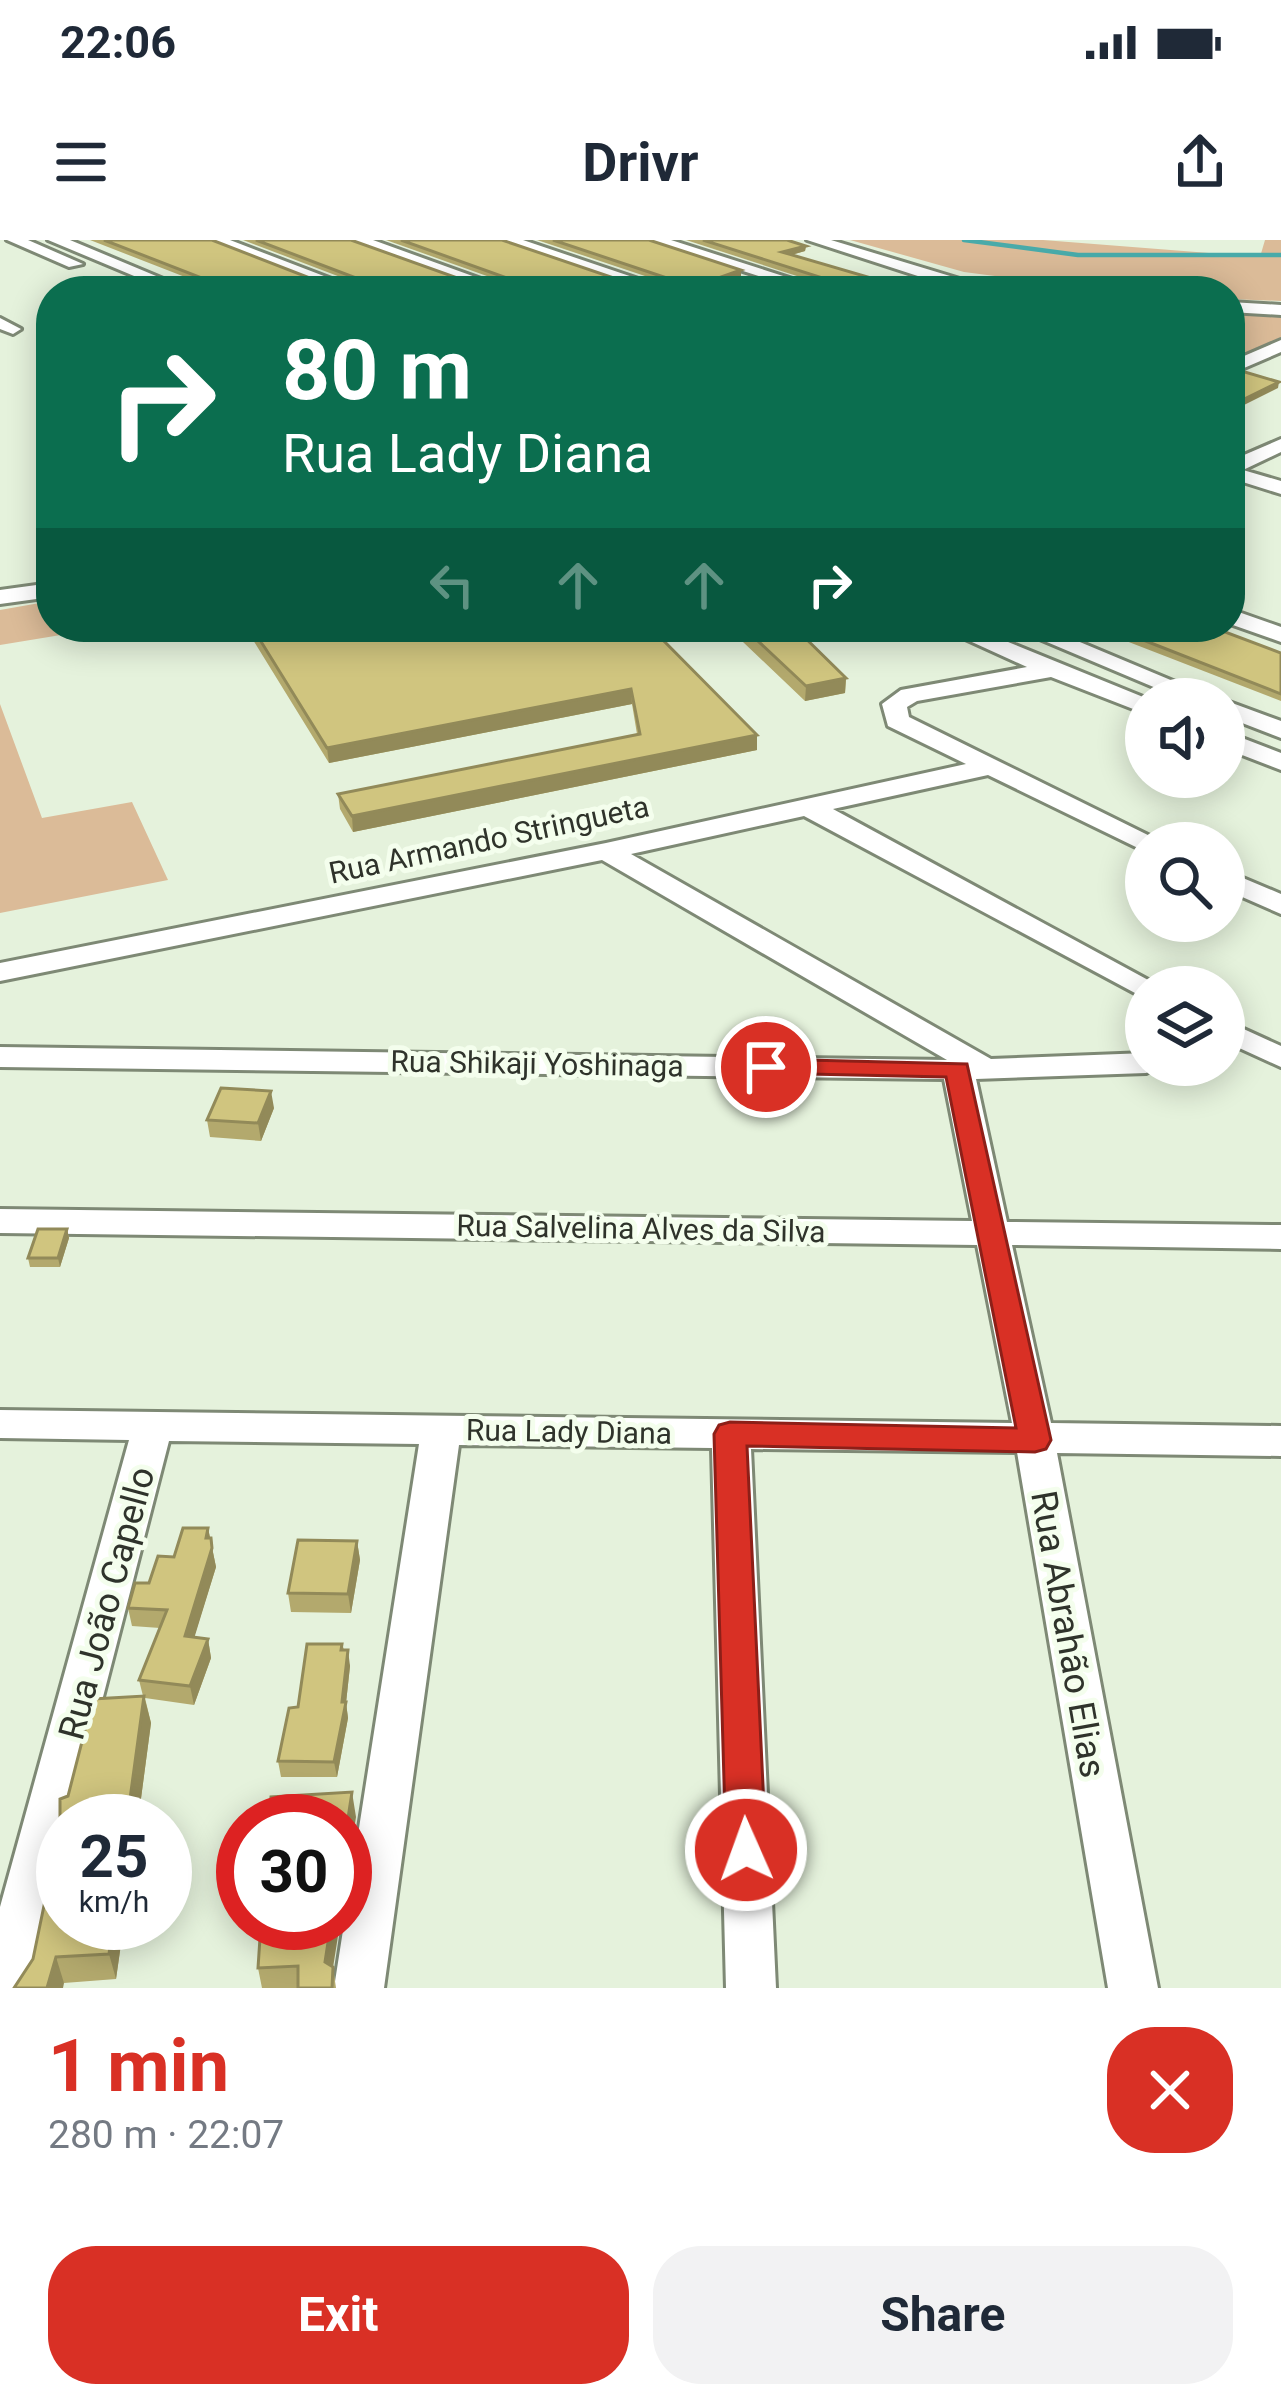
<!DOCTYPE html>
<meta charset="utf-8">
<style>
body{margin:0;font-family:Roboto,sans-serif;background:#f2f2f3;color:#1f2937;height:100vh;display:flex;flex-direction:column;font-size:45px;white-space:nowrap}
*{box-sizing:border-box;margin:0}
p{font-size:39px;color:#747a83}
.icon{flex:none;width:66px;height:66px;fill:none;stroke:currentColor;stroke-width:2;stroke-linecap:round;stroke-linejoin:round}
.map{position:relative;height:1748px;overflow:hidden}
.side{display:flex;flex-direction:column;background:#fff;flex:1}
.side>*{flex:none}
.banner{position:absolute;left:36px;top:36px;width:1209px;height:366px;border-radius:48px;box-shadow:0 6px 30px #0003;background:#0b6e4f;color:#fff;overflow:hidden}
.buttons{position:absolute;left:1125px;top:438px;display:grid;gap:24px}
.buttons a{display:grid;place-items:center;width:120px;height:120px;border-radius:50%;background:#fff;box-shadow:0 6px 30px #0003;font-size:60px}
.speed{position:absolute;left:36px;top:1554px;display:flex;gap:24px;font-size:60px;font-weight:700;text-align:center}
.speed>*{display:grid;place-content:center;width:156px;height:156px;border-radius:50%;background:#fff;box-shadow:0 6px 30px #0003;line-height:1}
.speed small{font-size:30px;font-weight:400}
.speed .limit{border:18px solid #d22;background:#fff;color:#111}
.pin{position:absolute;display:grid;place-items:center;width:102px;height:102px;color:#fff;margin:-51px;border:6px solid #fff;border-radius:50%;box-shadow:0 3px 12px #0007}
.me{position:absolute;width:132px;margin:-66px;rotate:358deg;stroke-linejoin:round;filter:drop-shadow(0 0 9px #0008)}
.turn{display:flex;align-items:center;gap:42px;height:252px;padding:0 48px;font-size:54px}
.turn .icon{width:156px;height:156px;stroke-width:2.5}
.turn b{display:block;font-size:84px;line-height:102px}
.lanes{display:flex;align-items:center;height:114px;padding:0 48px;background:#0003;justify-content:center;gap:60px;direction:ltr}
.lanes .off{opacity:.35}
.round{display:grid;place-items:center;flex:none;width:126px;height:126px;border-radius:48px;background:#f2f2f3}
.overview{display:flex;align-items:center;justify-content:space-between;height:204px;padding:0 48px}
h1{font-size:72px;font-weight:700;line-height:90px;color:#d93025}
.cta{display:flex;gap:24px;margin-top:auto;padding:24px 48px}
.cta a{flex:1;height:138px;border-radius:48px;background:#d93025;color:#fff;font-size:48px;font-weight:700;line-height:138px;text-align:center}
.cta a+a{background:#f2f2f3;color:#1f2937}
.status{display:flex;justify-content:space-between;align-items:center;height:84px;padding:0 60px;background:#fff;direction:ltr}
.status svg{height:33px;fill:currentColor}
header{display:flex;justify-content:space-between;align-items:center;height:156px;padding:0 48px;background:#fff;font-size:54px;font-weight:700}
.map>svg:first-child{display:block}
.green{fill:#dbbb98}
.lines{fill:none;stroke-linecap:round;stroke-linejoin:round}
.stream{stroke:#48aaa9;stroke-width:4.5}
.street-casing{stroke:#7e8975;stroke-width:6}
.street{fill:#fff;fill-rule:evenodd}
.wall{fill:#b3a96d}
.shaded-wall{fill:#928a59}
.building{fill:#d0c57f;stroke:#928a59;stroke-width:3}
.route{fill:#d93025;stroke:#8d1f18;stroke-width:3}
.labels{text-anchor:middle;stroke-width:10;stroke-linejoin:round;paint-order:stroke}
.street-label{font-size:30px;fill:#2f332b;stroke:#f4feed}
.near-street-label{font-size:36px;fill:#2f332b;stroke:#f4feed}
</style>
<div class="status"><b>22:06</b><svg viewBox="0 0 49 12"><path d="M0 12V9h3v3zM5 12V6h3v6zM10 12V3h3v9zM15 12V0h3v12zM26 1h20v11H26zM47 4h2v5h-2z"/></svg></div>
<header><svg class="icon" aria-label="menu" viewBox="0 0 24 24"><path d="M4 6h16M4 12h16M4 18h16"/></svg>Drivr<svg class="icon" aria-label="share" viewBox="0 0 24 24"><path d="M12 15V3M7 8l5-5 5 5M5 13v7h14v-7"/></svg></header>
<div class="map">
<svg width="1281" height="1748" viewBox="0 0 1281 1748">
<rect width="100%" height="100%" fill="#e5f2dc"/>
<!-- green -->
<path class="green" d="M850,0H1043L1260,17L1265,0H1281V61L1230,59V51H1109L964,32Z
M1230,72L1281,74V97L1246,115L1230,118Z
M51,361V387H70L73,393L0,405V370Z
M0,464L42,578L132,562L168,640L0,673Z"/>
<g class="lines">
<!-- stream -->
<path class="stream" d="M964,0L1078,15H1281"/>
<!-- street casing -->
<g class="street-casing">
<path id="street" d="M7,0H28L83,24L69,27Z
M48,0H70L192,51H170Z
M208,0H230L363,51H340Z
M350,0H373L514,51H490Z
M500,0H523L674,51H650Z
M647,0H671L830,51H805Z
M807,0H831L960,39L1032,51H964Z
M1230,62L1281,65V75L1230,72Z
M0,78L21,89L13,94L0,89Z
M1281,100V112L1230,134V122Z
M1281,199V212L1243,230L1281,241V254L1230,238V221Z
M51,343V357L0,364V350Z
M1230,369L1281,387V402L1230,384Z
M939,387H971L1148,459L1146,474L1051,437L917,461L907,467L909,477L1164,603H1146V610L1140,609L988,535L833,569L1161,747H1146V756L1135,753L804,576L631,614L991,819L1146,813V825H1161L1146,833L976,839L1007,982L1281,985V1009L1012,1005L1051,1183L1281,1186V1216L1057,1213L1158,1748H1108L1017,1212L751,1209L776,1748H726L712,1208L459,1205L384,1748H334L419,1204L169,1201L71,1581H63V1613L28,1748H0V1667L129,1200L0,1198V1170L1012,1183L977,1005L0,993V969L972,981L944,839L0,827V807L947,820L602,620L0,741V723L606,603L966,524L888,486L882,464L901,450L1027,427Z
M1011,387H1044L1216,459H1182Z
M1224,460L1281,481V498L1224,476Z
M1224,491L1281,513V530L1224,508Z
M1224,630L1281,654V674L1224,649Z
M1224,780L1281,806V827L1224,801Z"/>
</g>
<!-- street -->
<use href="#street" class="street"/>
</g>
<!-- wall -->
<path class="wall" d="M90,0H212L338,49L364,46L243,0H351L488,49L515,46L386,0H502L649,50L675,46L537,0H649L741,36L710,47L709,49H822L831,47L686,0H787L806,6L805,11L791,15L912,50L964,51H221Z
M245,387H650L757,510L353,592L340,569L338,554L637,494L632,464L329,523Z
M743,387L846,438L845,453L805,461L743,402Z
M1090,387H1212L1281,413V461Z
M274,868L261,901L210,897L207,880Z
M67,989L69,998L60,1027H30L28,1018Z
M208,1288L216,1327L194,1397L208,1399L211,1418L194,1465L145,1458L151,1483L138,1581H63L124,1683L116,1739L64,1743L33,1719L68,1556L143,1456L139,1440L160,1388L132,1386L128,1368L174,1317Z
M357,1301L360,1320L351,1373L291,1372L288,1353Z
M342,1404L350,1426L346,1463L348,1478L337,1537H281L278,1521L298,1467Z
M261,1683L333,1727L336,1748H262L258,1728Z"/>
<!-- shaded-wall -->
<path class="shaded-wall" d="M806,6L805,11L781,18L782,12Z
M741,30V36L710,47V41Z
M1279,142L1278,148L1230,172V166Z
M846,438L845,453L805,461L806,446Z
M631,449L632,464L329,523L327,508Z
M757,495V510L353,592L352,576Z
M271,851L274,868L261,901L258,883Z
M67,989L69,998L60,1027L58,1018Z
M208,1288L216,1327L189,1415L185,1396Z
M357,1301L360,1320L351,1373L348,1354Z
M208,1399L211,1418L194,1465L190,1446Z
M348,1410L350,1426L346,1463L348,1478L337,1537L334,1522Z
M144,1456L151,1483L138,1581H127Z
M352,1552L356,1577L345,1648V1598Z
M113,1683H124L116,1739L109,1714Z
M331,1683H340L330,1747L325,1722Z
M56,1717L64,1743L63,1748H47Z"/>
<!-- building -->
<path class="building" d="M104,0H212L338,49L367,46L364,41L256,0H351L488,49L518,46L515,41L401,0H502L649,50L679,46L676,41L553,0H649L741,30L710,41L708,49L771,40L822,49L835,46L832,41L703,0H787L806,6L782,12L912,50L935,42L964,51H235Z
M1238,130L1279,142L1230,166V132Z
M252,387H650L757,495L352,576L338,554L640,494L631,449L327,508Z
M743,387H794L846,438L806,446Z
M1110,387H1212L1281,413V454Z
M221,848L271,851L258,883L207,880Z
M38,989H67L58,1018H28Z
M183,1288H208L206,1298H211L212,1308L185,1396L208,1399L190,1446L139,1440L167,1370L128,1368L135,1343H149L158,1316L174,1317Z
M298,1300L357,1301L348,1354L288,1353Z
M307,1404H342L341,1410H348L342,1462H346L334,1522L278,1521L289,1468L298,1467Z
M144,1456L127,1581H63V1683H113L109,1714L56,1717L47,1748H14L33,1719L60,1588V1559L68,1556L93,1459Z
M352,1552L345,1598V1581H269L271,1557Z
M261,1683H331L325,1722L333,1727L332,1748H298V1726L258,1728Z"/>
<!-- route -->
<path class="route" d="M766,819L967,824L1051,1200L1046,1209L1035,1212L747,1206L766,1610L760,1622L746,1627L732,1622L726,1610L714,1194L719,1185L730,1182L1016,1188L946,837L757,833L753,827Z"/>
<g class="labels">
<!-- street labels -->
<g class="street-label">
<text transform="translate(489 600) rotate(-12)" y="10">Rua Armando Stringueta</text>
<text transform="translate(537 824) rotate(1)" y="10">Rua Shikaji Yoshinaga</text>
<text transform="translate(641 989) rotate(1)" y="10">Rua Salvelina Alves da Silva</text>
<text transform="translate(569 1192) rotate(1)" y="10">Rua Lady Diana</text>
</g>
<!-- near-street labels -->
<g class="near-street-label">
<text transform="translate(106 1363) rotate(-75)" y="13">Rua João Capello</text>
<text transform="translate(1069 1394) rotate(80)" y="13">Rua Abrahão Elias</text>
</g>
</g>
</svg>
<div class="buttons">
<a><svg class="icon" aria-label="sound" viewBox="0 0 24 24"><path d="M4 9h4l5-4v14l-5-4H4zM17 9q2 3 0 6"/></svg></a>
<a><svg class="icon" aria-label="search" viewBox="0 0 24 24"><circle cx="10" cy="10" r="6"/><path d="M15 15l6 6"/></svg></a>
<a><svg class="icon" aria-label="layers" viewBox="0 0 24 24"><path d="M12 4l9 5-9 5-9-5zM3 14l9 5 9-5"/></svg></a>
</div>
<div class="speed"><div>25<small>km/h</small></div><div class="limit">30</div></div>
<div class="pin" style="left:766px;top:827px;background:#d93025"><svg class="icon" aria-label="arrive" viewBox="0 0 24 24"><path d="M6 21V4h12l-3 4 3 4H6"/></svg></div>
<svg class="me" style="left:746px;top:1610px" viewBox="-20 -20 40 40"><circle r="17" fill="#d93025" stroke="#fff" stroke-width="3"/><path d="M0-11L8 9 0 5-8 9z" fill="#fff"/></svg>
<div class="banner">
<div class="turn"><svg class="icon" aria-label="right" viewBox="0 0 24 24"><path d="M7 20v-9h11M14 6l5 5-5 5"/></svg><div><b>80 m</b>Rua Lady Diana</div></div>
<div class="lanes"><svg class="icon off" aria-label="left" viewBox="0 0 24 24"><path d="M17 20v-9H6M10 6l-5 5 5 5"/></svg><svg class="icon off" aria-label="ahead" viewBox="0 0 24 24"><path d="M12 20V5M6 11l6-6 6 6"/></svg><svg class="icon off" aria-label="ahead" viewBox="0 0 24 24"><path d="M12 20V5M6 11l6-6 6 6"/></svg><svg class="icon" aria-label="right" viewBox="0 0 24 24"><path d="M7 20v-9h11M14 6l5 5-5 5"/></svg></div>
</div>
</div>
<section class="side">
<div class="overview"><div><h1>1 min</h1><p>280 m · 22:07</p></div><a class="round" style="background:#d93025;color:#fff"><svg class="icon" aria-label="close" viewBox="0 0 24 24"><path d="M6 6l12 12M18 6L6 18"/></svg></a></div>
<div class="cta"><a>Exit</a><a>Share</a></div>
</section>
